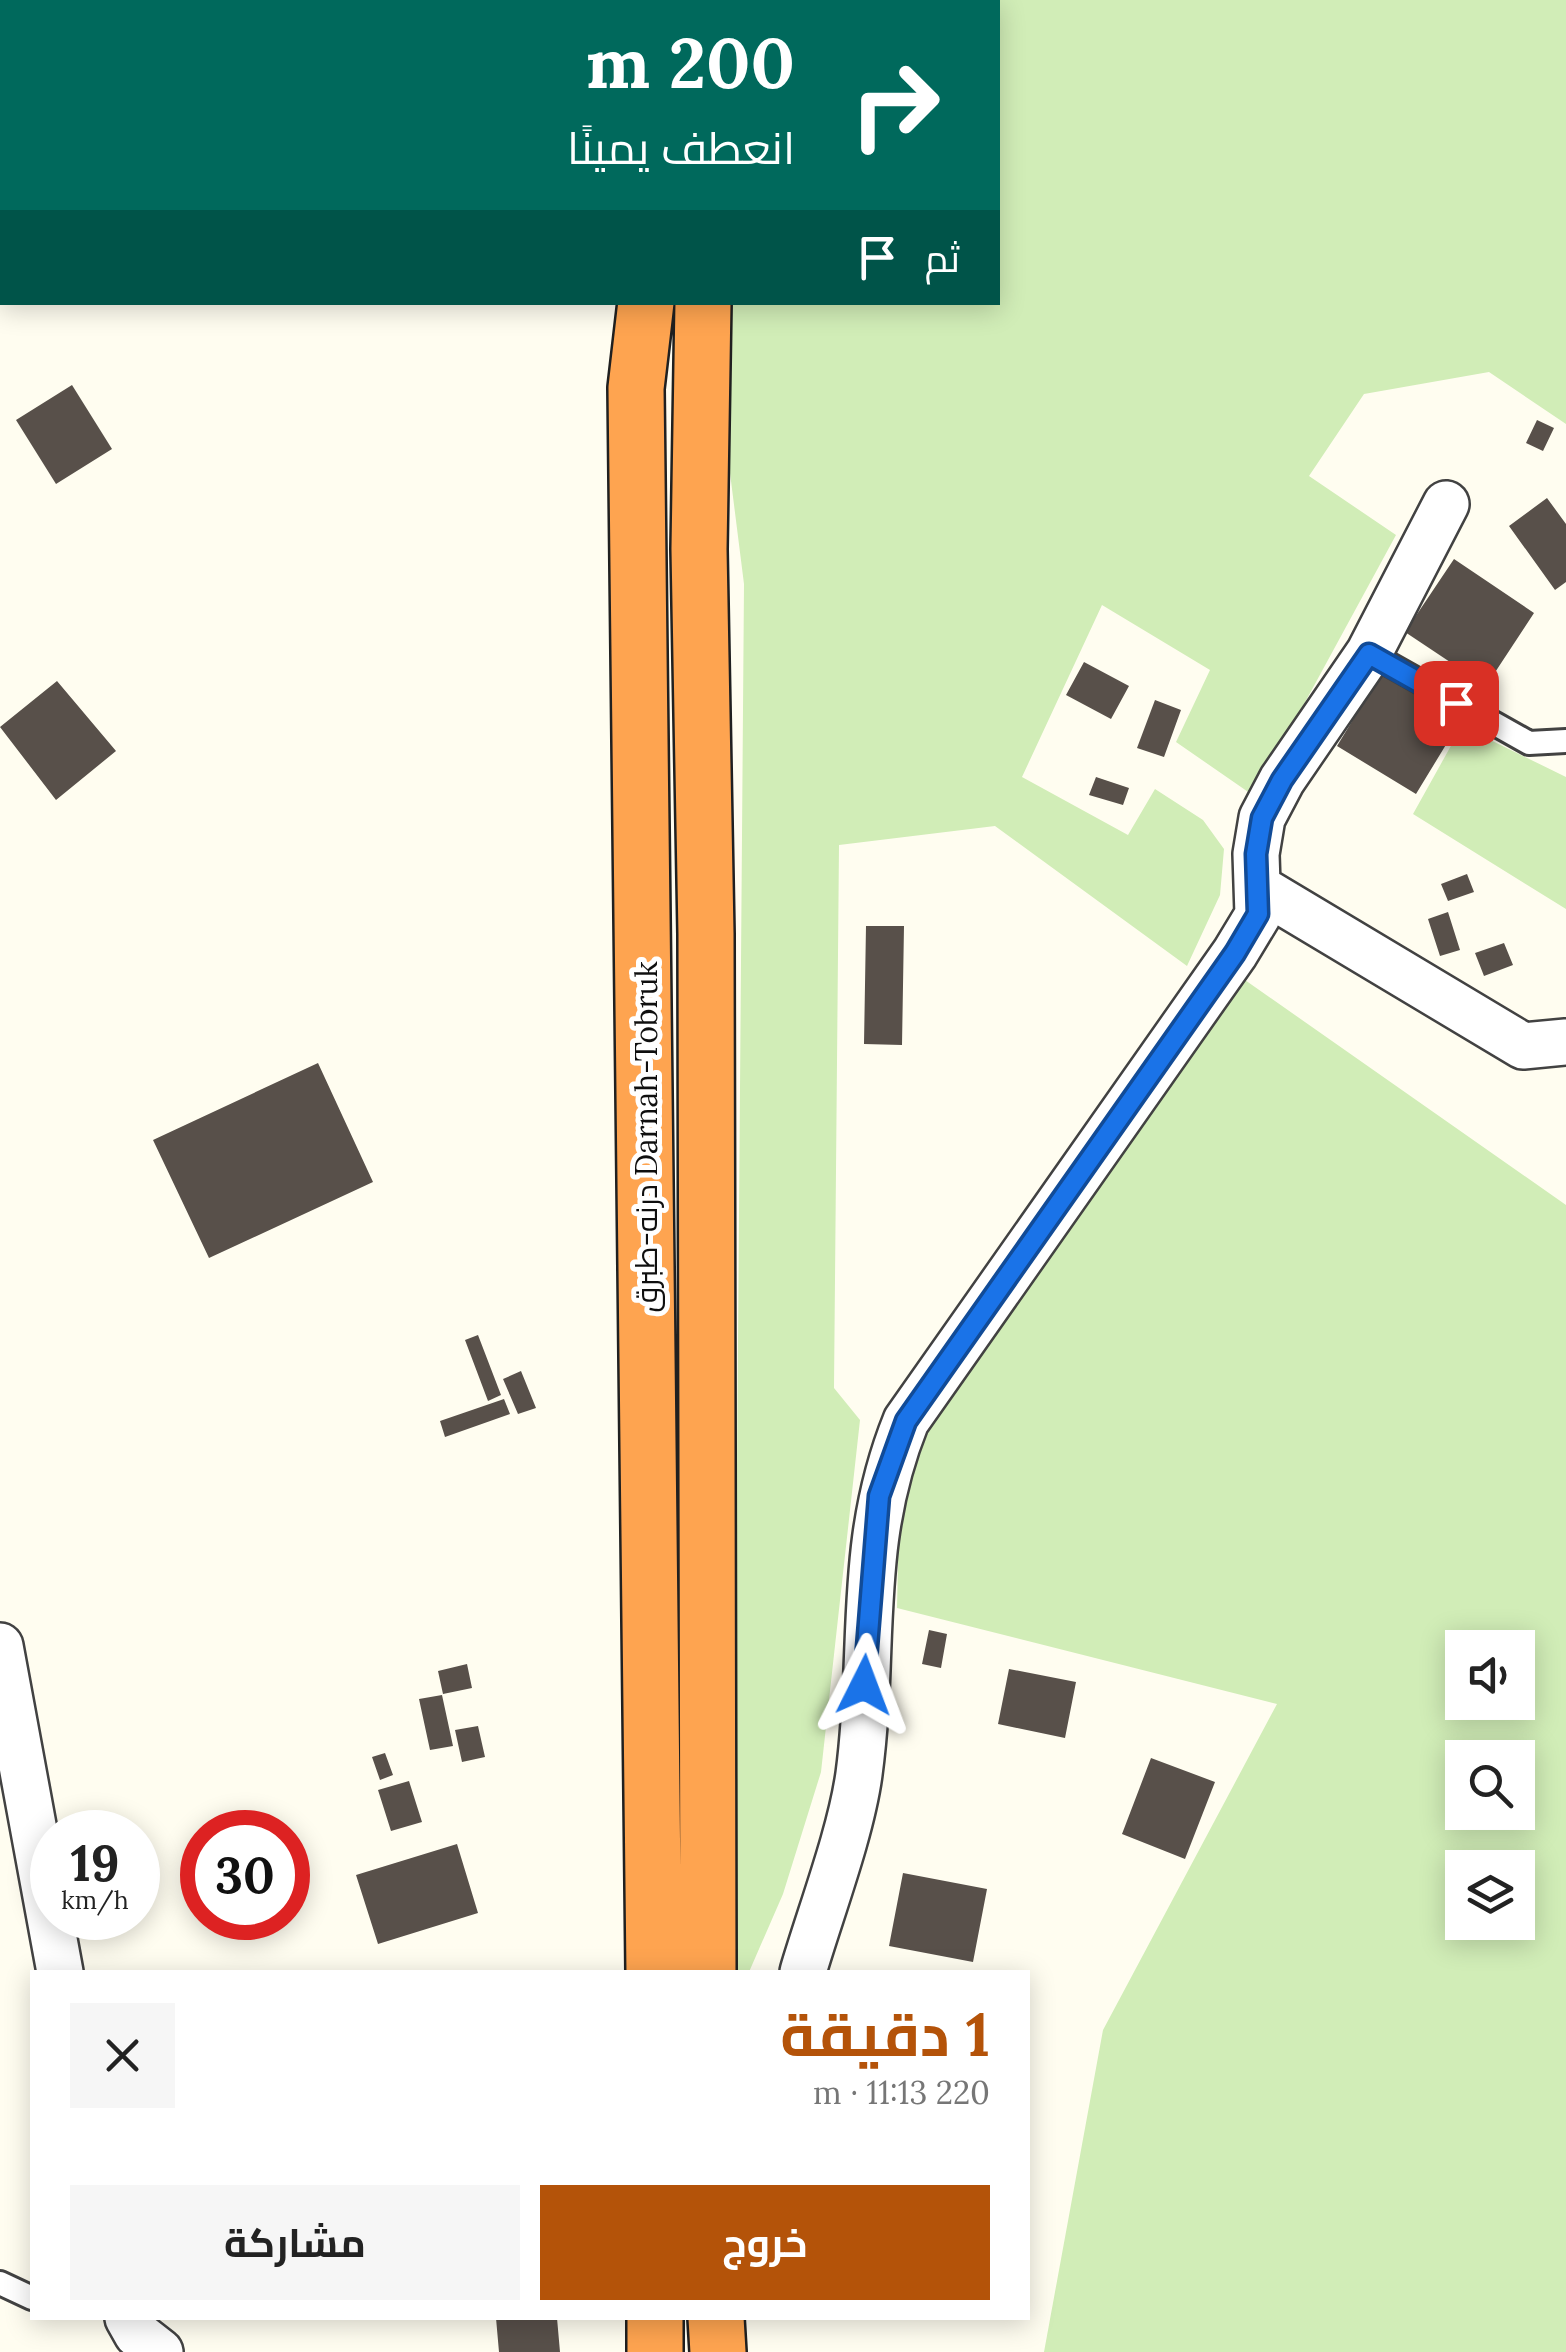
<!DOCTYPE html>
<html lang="ar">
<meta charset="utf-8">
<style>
body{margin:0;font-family:Lora,Cairo,serif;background:#f6f6f6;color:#222;direction:rtl;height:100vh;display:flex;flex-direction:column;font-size:38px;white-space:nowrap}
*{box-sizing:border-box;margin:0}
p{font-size:32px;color:#767676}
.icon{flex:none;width:55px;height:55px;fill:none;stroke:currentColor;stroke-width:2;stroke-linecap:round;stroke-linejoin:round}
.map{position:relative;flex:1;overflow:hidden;direction:ltr}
.side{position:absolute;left:30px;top:1970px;width:1000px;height:350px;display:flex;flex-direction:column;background:#fff;border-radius:0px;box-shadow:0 5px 25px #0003;direction:rtl}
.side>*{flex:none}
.top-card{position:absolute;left:0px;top:0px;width:1000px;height:305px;box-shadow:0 5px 25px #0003;direction:rtl;background:#00695c;color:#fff;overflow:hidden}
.buttons{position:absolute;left:1445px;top:1630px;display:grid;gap:20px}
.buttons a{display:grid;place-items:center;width:90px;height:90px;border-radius:0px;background:#fff;box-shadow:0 5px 25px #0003;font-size:50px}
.speed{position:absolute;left:30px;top:1810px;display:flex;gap:20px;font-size:50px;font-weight:700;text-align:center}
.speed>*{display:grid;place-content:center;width:130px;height:130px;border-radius:50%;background:#fff;box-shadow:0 5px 25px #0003;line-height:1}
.speed small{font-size:25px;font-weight:400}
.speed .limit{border:15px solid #d22;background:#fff;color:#111}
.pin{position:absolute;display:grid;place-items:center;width:85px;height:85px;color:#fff;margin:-42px;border-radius:20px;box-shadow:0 5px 15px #0006}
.me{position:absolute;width:110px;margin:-55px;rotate:3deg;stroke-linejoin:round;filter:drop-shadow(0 0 8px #0008)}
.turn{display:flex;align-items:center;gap:35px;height:210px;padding:0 40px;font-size:45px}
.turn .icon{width:130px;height:130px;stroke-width:2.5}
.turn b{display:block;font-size:70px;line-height:85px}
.then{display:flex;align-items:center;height:95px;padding:0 40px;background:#0003;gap:20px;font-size:38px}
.round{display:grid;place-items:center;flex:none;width:105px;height:105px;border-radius:0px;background:#f6f6f6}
.head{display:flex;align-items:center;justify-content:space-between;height:170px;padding:0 40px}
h1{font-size:60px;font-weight:700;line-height:75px;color:#b45309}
.button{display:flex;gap:20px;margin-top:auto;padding:20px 40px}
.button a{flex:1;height:115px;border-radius:0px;background:#b45309;color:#fff;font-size:40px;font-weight:700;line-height:115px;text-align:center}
.button a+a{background:#f6f6f6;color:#222}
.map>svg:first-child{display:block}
.green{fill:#d1edb7;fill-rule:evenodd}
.building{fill:#58504a}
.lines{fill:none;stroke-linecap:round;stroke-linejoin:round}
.lane-casing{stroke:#424242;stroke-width:28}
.street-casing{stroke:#424242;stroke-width:50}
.highway-casing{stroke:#202020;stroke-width:60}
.lane{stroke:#fff;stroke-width:22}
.street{stroke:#fff;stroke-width:45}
.highway{stroke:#fea450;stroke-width:55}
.route-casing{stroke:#114b97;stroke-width:25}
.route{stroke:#1a73e8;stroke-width:18}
.labels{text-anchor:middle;stroke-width:10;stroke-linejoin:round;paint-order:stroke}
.street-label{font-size:30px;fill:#0f0f0f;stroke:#fff}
</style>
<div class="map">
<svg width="1566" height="2352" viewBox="0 0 1566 2352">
<rect width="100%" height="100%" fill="#fffdf0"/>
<!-- green -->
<path class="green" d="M773,0H1566V424L1489,372L1364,394L1309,476L1396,535L1254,796L1176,742L1210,670L1102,605L1022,777L1128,835L1155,789L1203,820L1224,849L1220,895L1187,966L995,826L839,845L834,1388L860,1420L821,1772L783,1894L749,1972H733L744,584L719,386L724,303L998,302V2Z
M1462,726L1566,777V909L1413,814Z
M1235,973L1566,1205V2352H1044L1103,2030L1277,1704L897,1608L899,1513L912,1445ZM1462,1648H1518V1702H1462ZM1462,1758H1518V1812H1462ZM1462,1868H1518V1922H1462Z"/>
<!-- building -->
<path class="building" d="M72,385L112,449L56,484L16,420Z
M1537,420L1554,428L1543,451L1526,443Z
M1547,498L1566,524V582L1555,590L1509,526Z
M1454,559L1534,613L1486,686L1405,632Z
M1084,662L1129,686L1111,719L1066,695Z
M1382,672L1461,720L1416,794L1337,746Z
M57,681L116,751L56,800L0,727Z
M1155,700L1181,710L1164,757L1137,748Z
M1096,777L1129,788L1123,805L1089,795Z
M1467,874L1474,892L1448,901L1441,884Z
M1448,912L1460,950L1440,956L1428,919Z
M866,926H904L902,1045L864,1044Z
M1504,943L1513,965L1484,976L1475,953Z
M318,1063L373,1182L209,1258L153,1140Z
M478,1335L501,1395L488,1401L465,1340Z
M521,1371L536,1408L518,1414L503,1379Z
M504,1399L510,1414L445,1437L440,1421Z
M929,1630L947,1634L941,1668L922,1664Z
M467,1664L472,1688L443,1694L438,1671Z
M1009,1669L1076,1682L1065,1738L998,1724Z
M442,1695L453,1746L430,1750L419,1699Z
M478,1726L485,1757L462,1762L455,1730Z
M385,1753L393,1775L380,1780L372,1757Z
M1151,1758L1215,1782L1185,1859L1122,1834Z
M409,1781L422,1822L391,1831L378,1790Z
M457,1844L478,1913L378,1944L356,1875Z
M903,1873L987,1889L973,1962L889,1946Z
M496,2318H557L560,2352H499Z"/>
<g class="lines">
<!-- lane casing -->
<g class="lane-casing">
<path id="lane" d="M1369,653L1529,743L1566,741
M0,2283L32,2298"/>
</g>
<!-- street casing -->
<g class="street-casing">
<path id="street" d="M1259,888L1523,1046L1566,1042
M0,1646L60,1972
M803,1972C820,1914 851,1833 859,1774C876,1648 856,1545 906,1421L1235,953L1258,915L1256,854L1262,818L1282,780L1369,653L1446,504
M128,2318L137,2334L160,2352"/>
</g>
<!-- highway casing -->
<g class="highway-casing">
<path id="highway" d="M702,2V0
M759,2L760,0
M646,302L636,388L654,1972
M703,302L699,549L706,934L708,1972
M716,2318L718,2352
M655,2352V2318"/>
</g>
<!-- lane -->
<use href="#lane" class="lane"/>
<!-- street -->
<use href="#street" class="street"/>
<!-- highway -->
<use href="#highway" class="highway"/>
</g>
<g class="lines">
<!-- route casing -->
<g class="route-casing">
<path id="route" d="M864,1685L879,1496L906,1421L1235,953L1258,914L1256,854L1262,818L1282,780L1369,654L1456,703"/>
</g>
<!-- route -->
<use href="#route" class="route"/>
</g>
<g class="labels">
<!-- street labels -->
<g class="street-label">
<text transform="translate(647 1137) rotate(-90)" y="10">درنه-طبرق Darnah-Tobruk</text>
</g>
</g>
</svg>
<div class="buttons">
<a><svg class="icon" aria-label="sound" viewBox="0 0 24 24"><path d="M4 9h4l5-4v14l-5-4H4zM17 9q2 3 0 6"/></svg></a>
<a><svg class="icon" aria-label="search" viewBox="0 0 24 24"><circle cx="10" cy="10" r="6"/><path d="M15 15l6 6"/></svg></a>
<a><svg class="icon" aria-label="layers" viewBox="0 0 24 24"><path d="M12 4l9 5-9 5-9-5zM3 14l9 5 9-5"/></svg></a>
</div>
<div class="speed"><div>19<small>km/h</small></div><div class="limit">30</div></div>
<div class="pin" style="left:1456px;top:703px;background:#d93025"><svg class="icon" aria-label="arrive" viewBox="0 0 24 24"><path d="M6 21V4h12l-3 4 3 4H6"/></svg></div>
<svg class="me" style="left:864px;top:1685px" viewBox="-20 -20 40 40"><path d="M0-17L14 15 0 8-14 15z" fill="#1a73e8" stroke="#fff" stroke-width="4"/></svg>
<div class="top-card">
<div class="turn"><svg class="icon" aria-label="right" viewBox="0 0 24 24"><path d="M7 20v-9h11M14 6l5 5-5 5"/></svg><div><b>200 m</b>انعطف يمينًا</div></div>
<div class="then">ثم<svg class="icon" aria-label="arrive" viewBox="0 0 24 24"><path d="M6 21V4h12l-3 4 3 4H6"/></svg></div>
</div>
<section class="side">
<div class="head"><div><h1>1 دقيقة</h1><p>220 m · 11:13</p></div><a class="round"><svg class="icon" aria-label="close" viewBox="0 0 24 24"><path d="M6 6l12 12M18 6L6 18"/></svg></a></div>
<div class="button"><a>خروج</a><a>مشاركة</a></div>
</section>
</div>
